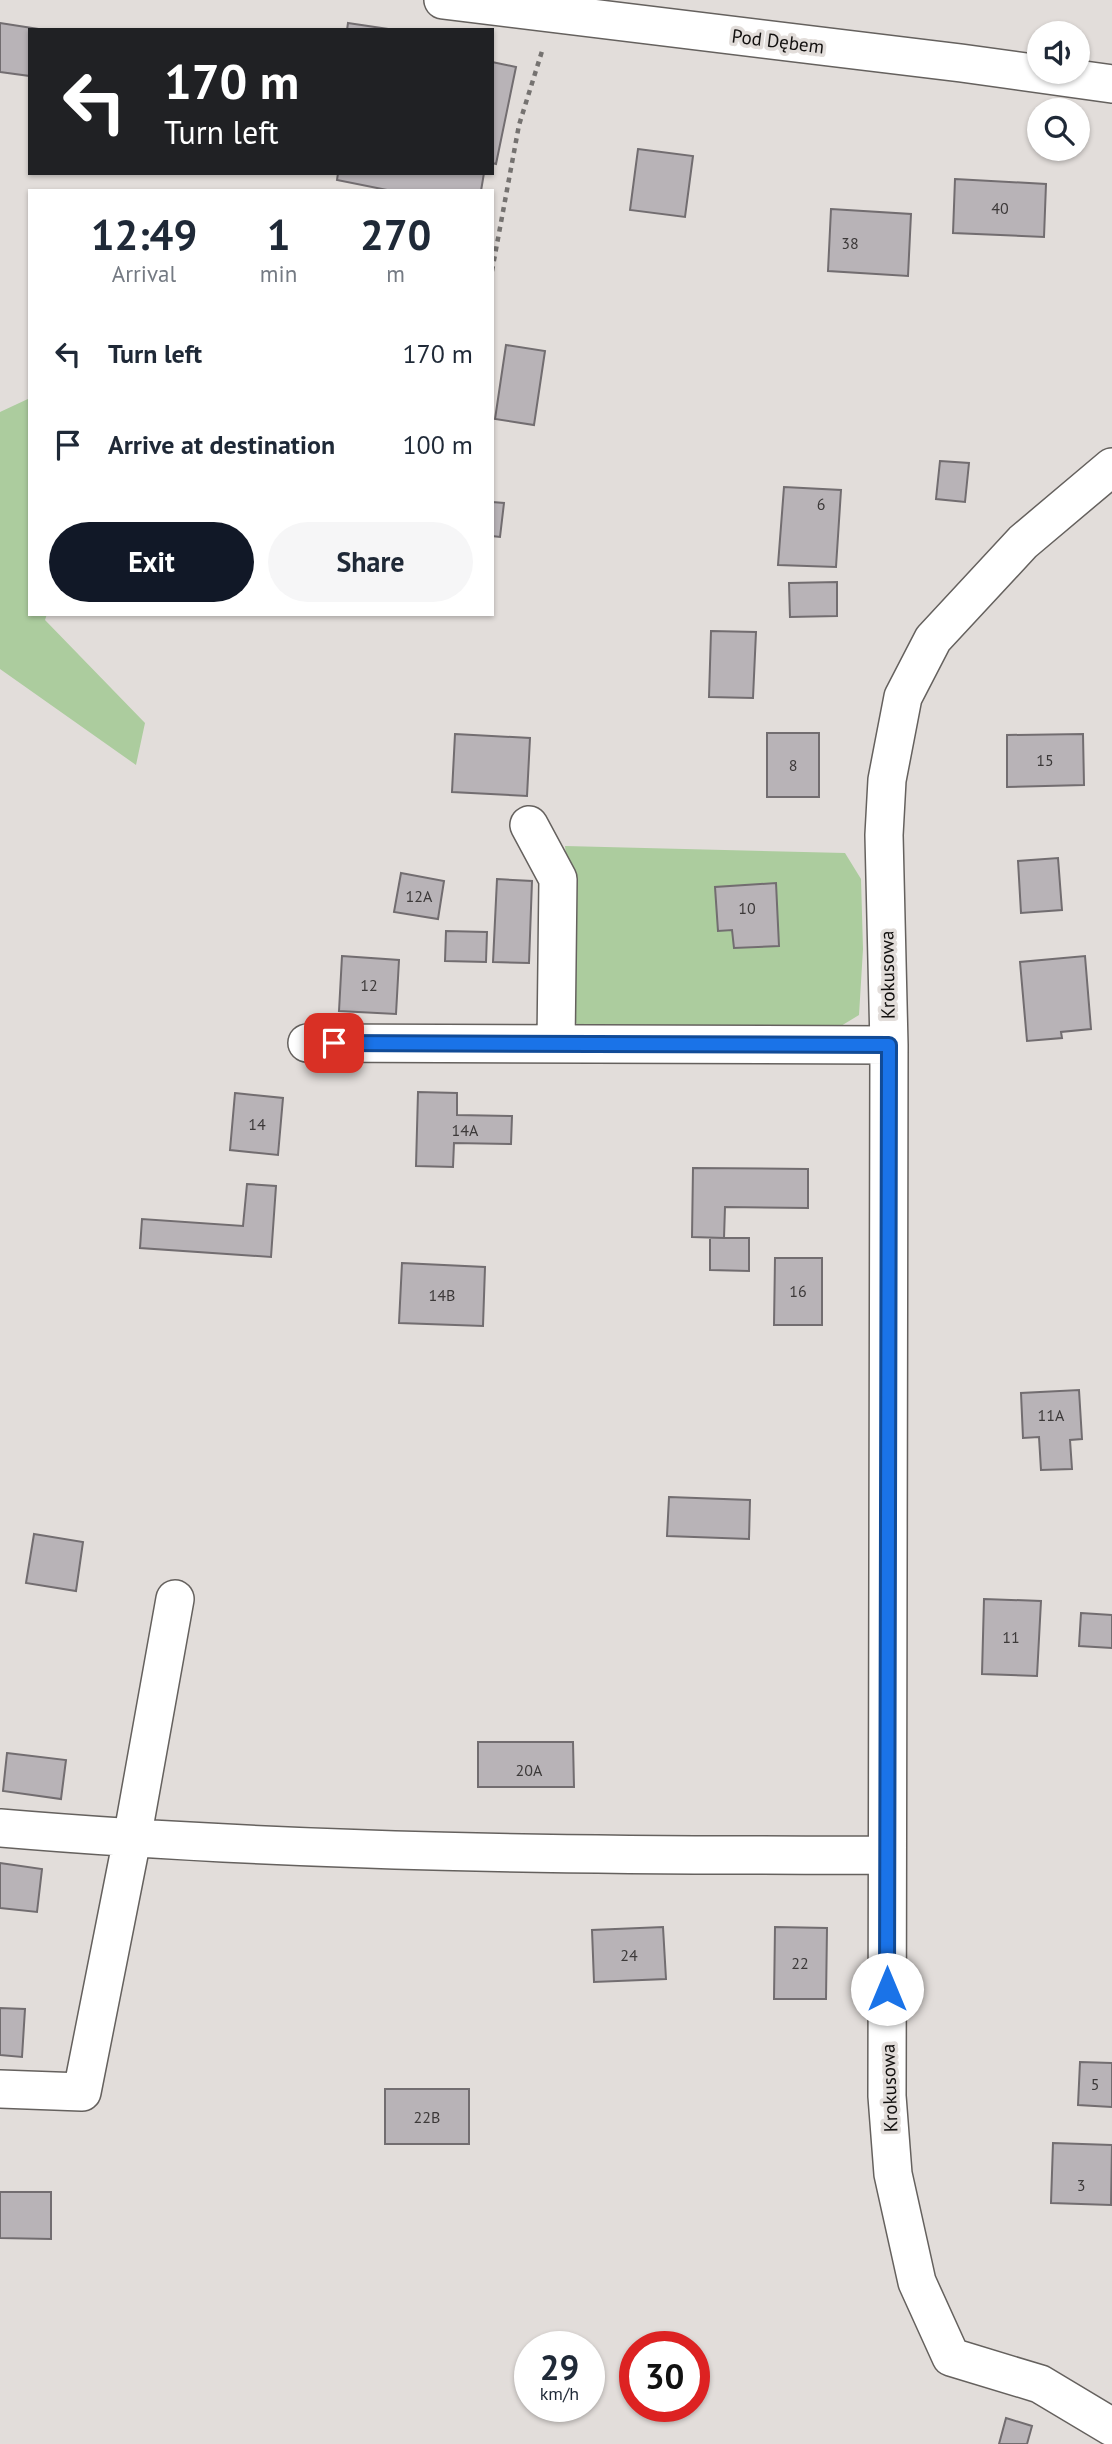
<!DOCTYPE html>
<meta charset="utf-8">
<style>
body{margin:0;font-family:"PT Sans",sans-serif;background:#f6f6f7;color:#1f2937;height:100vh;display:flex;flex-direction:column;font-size:26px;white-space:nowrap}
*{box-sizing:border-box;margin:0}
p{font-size:23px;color:#747a83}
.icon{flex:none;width:38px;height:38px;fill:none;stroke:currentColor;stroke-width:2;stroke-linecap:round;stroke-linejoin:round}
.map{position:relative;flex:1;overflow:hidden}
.details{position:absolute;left:28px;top:189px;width:466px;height:427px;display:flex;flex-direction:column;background:#fff;border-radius:0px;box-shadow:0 2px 5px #0004}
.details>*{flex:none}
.top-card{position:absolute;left:28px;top:28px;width:466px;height:147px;border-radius:0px;box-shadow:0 2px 5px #0004;background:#202124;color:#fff;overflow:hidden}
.controls{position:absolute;left:1027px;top:21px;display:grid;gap:14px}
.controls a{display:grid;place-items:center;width:63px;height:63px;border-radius:50%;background:#fff;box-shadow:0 2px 5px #0004;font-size:35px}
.speed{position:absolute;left:514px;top:2331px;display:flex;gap:14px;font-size:35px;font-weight:700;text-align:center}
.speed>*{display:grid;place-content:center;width:91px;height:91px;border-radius:50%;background:#fff;box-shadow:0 2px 5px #0004;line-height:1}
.speed small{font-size:18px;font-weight:400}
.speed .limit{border:10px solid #d22;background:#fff;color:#111}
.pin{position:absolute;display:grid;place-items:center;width:60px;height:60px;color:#fff;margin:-30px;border-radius:14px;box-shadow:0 4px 10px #0006}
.me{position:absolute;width:77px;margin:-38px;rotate:0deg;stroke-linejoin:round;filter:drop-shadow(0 0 5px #0008)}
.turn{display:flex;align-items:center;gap:24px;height:147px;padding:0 21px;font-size:32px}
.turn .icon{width:91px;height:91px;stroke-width:2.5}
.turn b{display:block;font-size:49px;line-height:60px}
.eta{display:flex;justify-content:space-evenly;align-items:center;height:119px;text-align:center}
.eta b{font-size:42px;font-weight:800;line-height:49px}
.button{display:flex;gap:14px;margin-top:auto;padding:14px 21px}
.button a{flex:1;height:80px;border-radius:42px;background:#111827;color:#fff;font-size:28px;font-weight:800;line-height:80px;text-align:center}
.button a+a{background:#f6f6f7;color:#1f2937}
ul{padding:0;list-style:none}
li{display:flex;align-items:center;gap:21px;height:91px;padding:0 21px}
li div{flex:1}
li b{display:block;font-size:26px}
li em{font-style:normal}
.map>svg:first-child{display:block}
.green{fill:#accc9e}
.building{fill:#b8b3b7;stroke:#726d70;stroke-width:2}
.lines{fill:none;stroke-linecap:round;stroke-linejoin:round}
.minor-casing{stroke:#65615e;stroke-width:40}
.path{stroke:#757270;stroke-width:4.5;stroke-dasharray:5 5;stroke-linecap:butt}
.minor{stroke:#fff;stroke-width:37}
.route-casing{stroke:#114b97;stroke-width:18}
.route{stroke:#1a73e8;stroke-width:12}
.labels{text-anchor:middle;stroke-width:7;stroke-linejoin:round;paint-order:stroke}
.number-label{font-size:16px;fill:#3c3939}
.street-label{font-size:19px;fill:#12100f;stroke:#e2ddda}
</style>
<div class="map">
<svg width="1112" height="2444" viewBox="0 0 1112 2444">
<rect width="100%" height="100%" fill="#e2ddda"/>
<!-- green -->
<path class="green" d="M30,398V614H47L45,620L145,723L136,765L0,669V412Z
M565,846L845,853L861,879L863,949L859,1015L836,1029L582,1032L569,1012L568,874Z"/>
<!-- building -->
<path class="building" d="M0,23L45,30H30V76L0,72Z
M348,23L395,30H347Z
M492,62L516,67L496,164L492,163Z
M638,149L693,156L685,217L630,210Z
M338,173H484L481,191H392L337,180Z
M955,179L1046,184L1044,237L953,233Z
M831,209L911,214L908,276L828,271Z
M506,345L545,351L534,425L495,419Z
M940,461L969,463L965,502L936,499Z
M784,487L841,490L836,567L778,565Z
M492,502L504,503L500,537L492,536Z
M837,582V616L790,617L789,583Z
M711,631L756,632L753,698L709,697Z
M767,733H819V797H767Z
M455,734L530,738L527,796L452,792Z
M1083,734L1084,785L1007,787V735Z
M1058,858L1062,910L1021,913L1018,861Z
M401,873L444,881L438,919L394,912Z
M497,879L532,881L529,963L493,962Z
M776,883L779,946L734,948L732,930L718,931L715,887Z
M446,931L487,932L486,962L445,961Z
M342,956L399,960L396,1014L339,1011Z
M1085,956L1091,1029L1061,1032L1062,1038L1027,1041L1020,962Z
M418,1092L457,1093V1115L512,1116L511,1144L454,1143L453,1167L416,1166Z
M235,1093L283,1098L278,1155L230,1150Z
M693,1168L808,1169V1208L725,1207L724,1238L692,1237Z
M247,1184L276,1186L271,1257L140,1248L142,1219L243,1226Z
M710,1238H749V1271L710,1270Z
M775,1258H822V1325H774Z
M402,1263L485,1267L483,1326L399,1323Z
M1079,1390L1082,1439L1070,1440L1072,1469L1041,1470L1039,1437L1023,1438L1021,1393Z
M669,1497L750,1500L749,1539L667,1536Z
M34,1534L83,1542L76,1591L26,1583Z
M984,1599L1041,1601L1037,1676L982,1674Z
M1081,1613L1112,1615V1648L1079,1646Z
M478,1742H573L574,1787H478Z
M7,1753L66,1760L61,1799L3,1791Z
M0,1863L42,1869L37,1912L0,1908Z
M663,1927L666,1979L594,1982L592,1930Z
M775,1927L827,1928L826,1999H774Z
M0,2008L25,2009L22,2057L0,2055Z
M1080,2062L1112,2063V2107L1078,2105Z
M385,2089H469V2144H385Z
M1053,2143L1112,2145L1111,2205L1051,2203Z
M0,2192H51V2239L0,2238Z
M1006,2418L1032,2426L1027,2444H999Z"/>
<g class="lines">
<!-- minor casing -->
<g class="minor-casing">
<path id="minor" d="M443,0L961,63L1112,84
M1112,467L1023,542L933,639L903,697L887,780L884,835L889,1045L887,2096L893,2174L917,2282L951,2357L1040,2384L1112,2427
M529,825L558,879L556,1044
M307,1043L889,1045
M0,1828C295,1853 592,1856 887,1855
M0,2089L82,2092L132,1839L175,1599"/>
</g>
<!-- path -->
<path class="path" d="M492,271L519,125L543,48"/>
<!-- minor -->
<use href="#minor" class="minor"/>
</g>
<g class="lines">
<!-- route casing -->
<g class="route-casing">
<path id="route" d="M334,1043L889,1045L887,1989"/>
</g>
<!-- route -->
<use href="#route" class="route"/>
</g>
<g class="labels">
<!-- number labels -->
<g class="number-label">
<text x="1000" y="214">40</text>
<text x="850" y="249">38</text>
<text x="821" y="510">6</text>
<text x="1045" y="766">15</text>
<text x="793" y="771">8</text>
<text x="419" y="902">12A</text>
<text x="747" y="914">10</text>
<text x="369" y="991">12</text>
<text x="257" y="1130">14</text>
<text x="465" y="1136">14A</text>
<text x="798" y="1297">16</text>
<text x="442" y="1301">14B</text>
<text x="1051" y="1421">11A</text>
<text x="1011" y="1643">11</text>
<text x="529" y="1776">20A</text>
<text x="629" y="1961">24</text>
<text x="800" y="1969">22</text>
<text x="1095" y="2090">5</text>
<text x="427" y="2123">22B</text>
<text x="1081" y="2191">3</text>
</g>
<!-- street labels -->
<g class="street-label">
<text transform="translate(778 41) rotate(7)" y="7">Pod Dębem</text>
<text transform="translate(887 975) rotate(-91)" y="7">Krokusowa</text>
<text transform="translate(889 2088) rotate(-92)" y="7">Krokusowa</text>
</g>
</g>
</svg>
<div class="controls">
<a><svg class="icon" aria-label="sound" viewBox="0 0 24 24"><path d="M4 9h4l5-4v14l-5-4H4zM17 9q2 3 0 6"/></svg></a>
<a><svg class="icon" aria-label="search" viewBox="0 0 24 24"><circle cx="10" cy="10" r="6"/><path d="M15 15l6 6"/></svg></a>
</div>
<div class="speed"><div>29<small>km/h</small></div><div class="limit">30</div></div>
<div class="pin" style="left:334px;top:1043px;background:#d93025"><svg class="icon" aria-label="arrive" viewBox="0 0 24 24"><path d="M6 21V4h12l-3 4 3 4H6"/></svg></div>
<svg class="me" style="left:887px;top:1989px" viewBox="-20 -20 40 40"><circle r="19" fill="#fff"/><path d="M0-13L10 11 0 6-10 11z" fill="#1a73e8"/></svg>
<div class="top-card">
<div class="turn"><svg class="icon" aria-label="left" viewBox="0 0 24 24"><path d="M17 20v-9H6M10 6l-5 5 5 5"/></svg><div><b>170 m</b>Turn left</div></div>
</div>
<section class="details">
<div class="eta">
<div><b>12:49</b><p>Arrival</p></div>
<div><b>1</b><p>min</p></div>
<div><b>270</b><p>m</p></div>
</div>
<ul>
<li><svg class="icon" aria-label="left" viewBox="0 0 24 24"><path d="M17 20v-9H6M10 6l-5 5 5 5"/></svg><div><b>Turn left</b></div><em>170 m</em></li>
<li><svg class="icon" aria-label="arrive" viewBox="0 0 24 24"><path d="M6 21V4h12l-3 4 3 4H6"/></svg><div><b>Arrive at destination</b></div><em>100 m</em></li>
</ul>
<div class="button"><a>Exit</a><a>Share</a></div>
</section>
</div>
